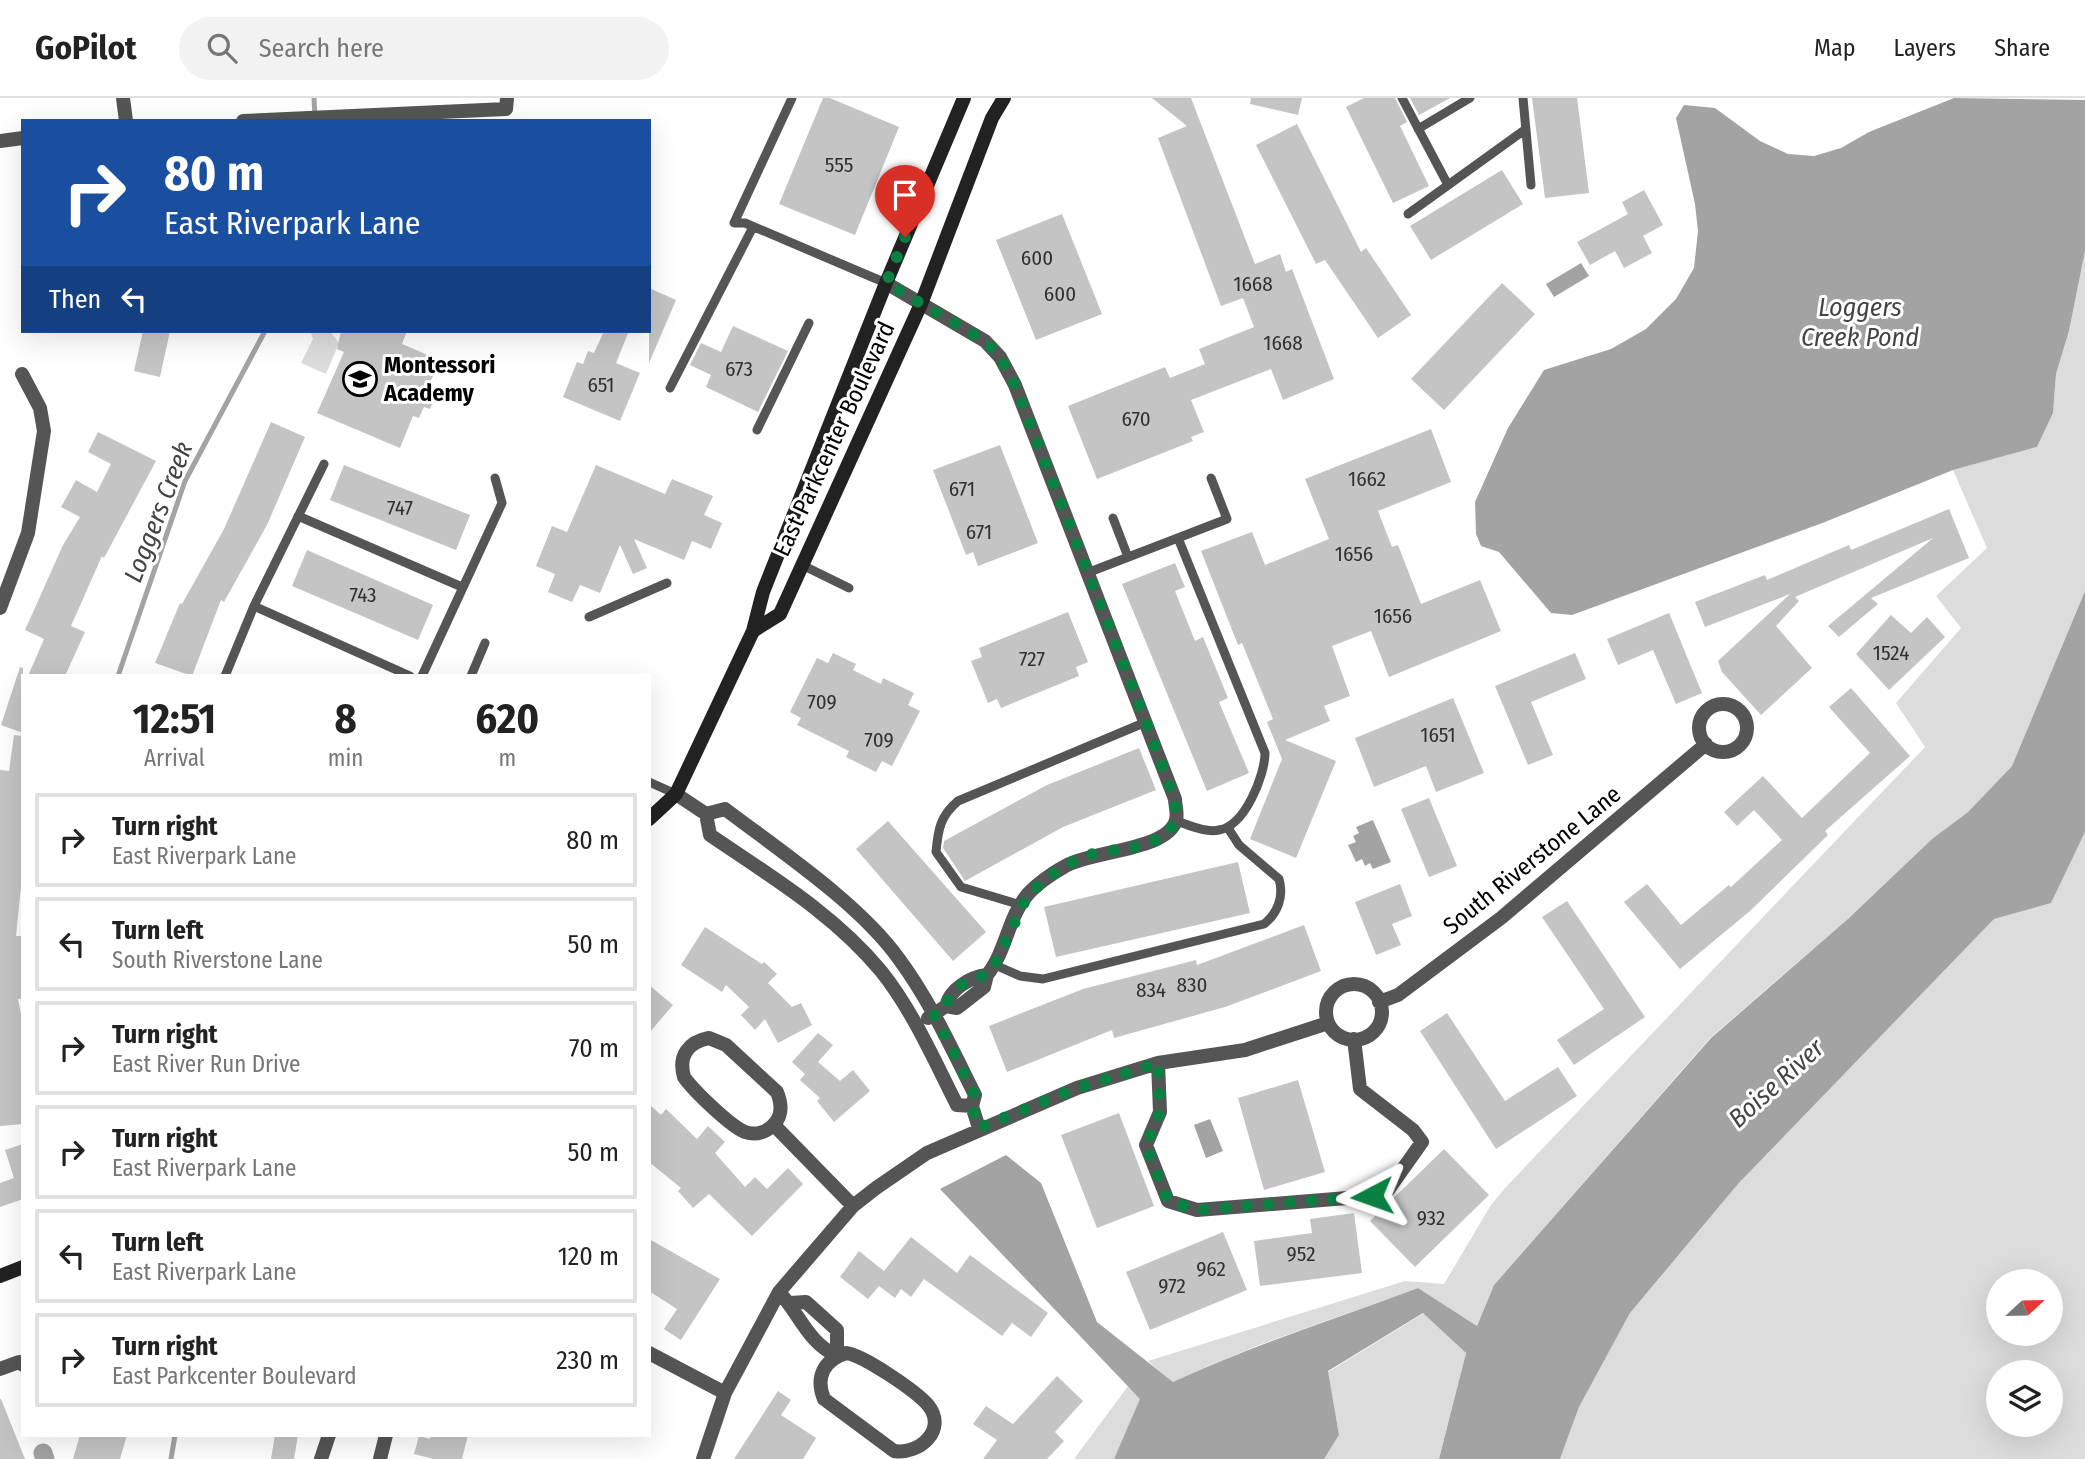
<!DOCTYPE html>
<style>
body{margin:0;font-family:"Fira Sans Condensed",sans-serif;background:#f2f2f2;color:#222;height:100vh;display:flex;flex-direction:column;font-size:26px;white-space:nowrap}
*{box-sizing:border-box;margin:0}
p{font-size:23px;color:#767676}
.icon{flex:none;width:38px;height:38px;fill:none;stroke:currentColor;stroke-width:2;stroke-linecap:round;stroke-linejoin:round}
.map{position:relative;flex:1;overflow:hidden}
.side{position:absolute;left:21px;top:576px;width:630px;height:763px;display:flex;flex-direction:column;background:#fff;border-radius:0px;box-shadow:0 7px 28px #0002}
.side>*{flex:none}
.hud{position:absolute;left:21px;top:21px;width:630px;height:214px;border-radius:0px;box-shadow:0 7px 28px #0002;background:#1a4fa0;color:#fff;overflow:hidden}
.needle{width:46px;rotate:68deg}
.tools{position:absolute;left:1986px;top:1171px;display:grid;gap:14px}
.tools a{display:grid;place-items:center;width:77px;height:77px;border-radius:50%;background:#fff;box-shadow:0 7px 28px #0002;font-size:35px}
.pin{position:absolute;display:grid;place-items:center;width:60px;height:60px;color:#fff;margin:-72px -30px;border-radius:50% 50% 50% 0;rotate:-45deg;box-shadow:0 0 7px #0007}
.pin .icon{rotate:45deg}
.me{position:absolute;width:77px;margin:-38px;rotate:266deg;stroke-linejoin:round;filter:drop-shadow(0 0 5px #0008)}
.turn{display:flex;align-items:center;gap:24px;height:147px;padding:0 28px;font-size:32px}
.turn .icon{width:91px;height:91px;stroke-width:2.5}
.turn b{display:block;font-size:49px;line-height:60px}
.then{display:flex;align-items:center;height:66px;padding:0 28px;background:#0003;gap:14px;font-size:26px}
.eta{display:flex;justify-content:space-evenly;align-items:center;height:119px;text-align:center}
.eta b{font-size:42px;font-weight:700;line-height:49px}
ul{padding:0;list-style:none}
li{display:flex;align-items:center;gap:21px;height:94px;margin:0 14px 10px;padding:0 14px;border:4px solid #e0e0e0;border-radius:0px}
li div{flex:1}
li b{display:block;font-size:26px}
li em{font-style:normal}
header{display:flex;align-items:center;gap:42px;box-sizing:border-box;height:98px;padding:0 35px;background:#fff;border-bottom:2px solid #e0e0e0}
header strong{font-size:33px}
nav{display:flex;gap:38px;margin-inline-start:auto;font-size:24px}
.search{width:490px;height:63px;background:#f2f2f2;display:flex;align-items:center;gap:18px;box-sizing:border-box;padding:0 24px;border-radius:38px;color:#767676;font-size:26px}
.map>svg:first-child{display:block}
.green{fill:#dcdcdc;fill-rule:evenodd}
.water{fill:#a3a3a3}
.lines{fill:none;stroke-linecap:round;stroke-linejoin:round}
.stream{stroke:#a3a3a3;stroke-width:5}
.canal{stroke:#a3a3a3;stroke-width:19}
.building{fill:#c4c4c4}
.lane{stroke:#555;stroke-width:9}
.street{stroke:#555;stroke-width:14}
.secondary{stroke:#222;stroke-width:14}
.route{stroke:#0b8043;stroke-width:12;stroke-dasharray:0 21.6}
.labels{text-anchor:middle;stroke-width:6;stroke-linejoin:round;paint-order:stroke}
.number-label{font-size:21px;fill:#313131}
.poi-label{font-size:24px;font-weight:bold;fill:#000;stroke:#fff;text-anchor:start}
.street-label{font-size:24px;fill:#000;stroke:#fff}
.water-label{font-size:26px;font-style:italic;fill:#444;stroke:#fff}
</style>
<header>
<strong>GoPilot</strong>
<div class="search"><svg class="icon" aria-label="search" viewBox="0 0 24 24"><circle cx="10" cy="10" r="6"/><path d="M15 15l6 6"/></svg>Search here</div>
<nav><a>Map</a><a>Layers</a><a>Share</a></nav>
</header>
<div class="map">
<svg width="2085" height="1361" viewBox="0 0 2085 1361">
<rect width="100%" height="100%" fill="#fff"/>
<!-- green -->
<path class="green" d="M2085,153V493L2012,668L1968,714L1932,741L1849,820L1710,940L1494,1187L1477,1228L1418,1190C1336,1221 1252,1245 1173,1285L1148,1263L1405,1183L1444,1186L1491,1107L1505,1090L1925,649L1896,605L1961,530L1936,498L1987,450L1953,372L2037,349L2053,315L2056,276L2069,233Z
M315,233H330L339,245L326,276L301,265L313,241L311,235Z
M2085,734V1361H1560L1579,1309L1630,1215L1738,1086L1994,821L2051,804ZM1998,1183H2051V1236H1998ZM1998,1274H2051V1326H1998Z
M1424,1215L1466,1255L1439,1361H1324L1339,1337L1328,1274Z
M1128,1288L1141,1301L1114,1361H1074Z"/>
<!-- water -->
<path class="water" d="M1954,0L2085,2V153L2069,233L2056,276L2053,315L2037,349L1953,372L1825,424L1572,517L1551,515L1499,454L1481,448L1476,436L1475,404L1508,330L1544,272L1611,251L1646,231L1676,201L1694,170L1698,133L1695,106L1676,20L1684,7L1715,10L1760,43L1788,56L1814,58L1841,50L1869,34Z
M1581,165L1589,178L1554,199L1546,186Z
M2085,493V734L2051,805L1994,821L1738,1086L1630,1215L1579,1309L1560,1361H1439L1466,1255L1423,1215L1328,1273L1339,1337L1324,1361H1114L1140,1301L940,1091L1006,1057L1041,1085L1097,1224L1173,1284C1253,1247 1335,1221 1418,1190L1477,1228L1494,1187L1711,940L1849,820L1932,741L1968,714L2012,668Z
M1373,722L1391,764L1373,771L1370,765L1365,768L1362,761L1356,764L1348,747L1356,744L1353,738L1359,735L1356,729Z
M1210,1021L1223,1053L1206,1060L1194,1027Z"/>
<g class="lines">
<!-- stream -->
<path class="stream" d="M314,0L315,20
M118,578L185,383L265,233
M171,1361L175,1337"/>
<!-- canal -->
<path class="canal" d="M43,1355L45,1361"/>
</g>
<!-- building -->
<path class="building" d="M823,0H830L899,29L855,137L779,106Z
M1152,0H1191L1255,166L1280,156L1286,174L1292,171L1334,281L1283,302L1271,271L1191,302L1204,334L1191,339L1193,343L1097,381L1068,308L1165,269L1170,280L1205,266L1199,251L1254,229L1243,200L1221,208L1158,40L1187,28Z
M1251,0H1302L1298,17L1250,6Z
M1364,0H1395L1407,24L1400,28L1429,88L1393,105L1346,9Z
M1410,0H1450L1419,17Z
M1532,0H1577L1589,95L1545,100Z
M1297,26L1361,154L1366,150L1411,217L1378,240L1325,162L1316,166L1256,47Z
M1502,72L1523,106L1431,162L1410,128Z
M1644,92L1663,127L1643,138L1652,155L1624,170L1615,153L1590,167L1577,144L1628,116L1622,104Z
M1062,116L1102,216L1036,242L996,142Z
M1502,185L1535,216L1444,312L1411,281Z
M649,190L676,202L649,265Z
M733,228L788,253L758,314L706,289L711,277L690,267L701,245L721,254Z
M143,233H170L160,279L134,273Z
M341,233H407L402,246L440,262L429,287L435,289L433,293L437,295L430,311L424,309L419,320L413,318L400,350L317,315L344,254L337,251Z
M604,233H629L616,265L640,275L620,323L563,299L577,264L583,266L588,253L594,255Z
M271,324L305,339L267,427L224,504L221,502L192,578L155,565L180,505L182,506L224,431Z
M1431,331L1451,384L1378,413L1392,449L1398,447L1421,506L1480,482L1501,533L1389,579L1371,533L1332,548L1350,598L1324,608L1330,623L1285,642L1336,663L1296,760L1250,741L1282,661L1267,624L1273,621L1242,545L1238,547L1201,453L1252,434L1265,467L1329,441L1305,381Z
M98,334L156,363L104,460L102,458L71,528L85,534L65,578H28L44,541L25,532L63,447L80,419L61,409L76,382L97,394L111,366L88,354Z
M1000,347L1038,445L978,468L973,454L966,457L933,372Z
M344,367L470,417L456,452L330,402Z
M596,367L665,396L672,381L713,398L704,417L722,425L711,451L692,443L684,462L634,441L647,470L633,476L620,447L600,495L580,487L572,504L548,494L555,476L536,468L552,428L567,434Z
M1949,411L1969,460L1871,500L1878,506L1839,539L1828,528L1933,440L1795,499L1799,503L1776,528L1812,570L1761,617L1722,574L1718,563L1790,496L1705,529L1695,504L1765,477L1767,482L1849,447L1851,452Z
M307,452L433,507L418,542L292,488Z
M1175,465L1185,489L1175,493L1195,543L1203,539L1228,600L1219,604L1249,675L1207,693L1122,486Z
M1068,514L1088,564L1076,569L1079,578L1001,610L997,601L988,605L971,563L982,559L979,550Z
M1669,515L1702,595L1676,606L1653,552L1618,567L1607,541Z
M1891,517L1911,535L1927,519L1945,539L1889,592L1856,556Z
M833,555L856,566L853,572L881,586L883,580L914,595L908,607L920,613L892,668L882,663L876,674L846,659L849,653L797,627L801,620L790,614L817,560L828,565Z
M1575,555L1586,581L1531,604L1553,657L1528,667L1495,588Z
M20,569L23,570V635L1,627Z
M1851,590L1910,658L1825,733L1828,737L1750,813L1680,871L1624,804L1647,786L1681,827L1729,787L1731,789L1782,742L1754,712L1737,728L1724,714L1763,678L1802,720L1870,655L1829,609Z
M1453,600L1484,675L1436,694L1426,668L1374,689L1355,640Z
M14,637L23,638V768L16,838H23V901H18L23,926V1026L0,1028V672L9,673Z
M1139,650L1156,692L1063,729L965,783L943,750L944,743L1047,687Z
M1429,700L1457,768L1429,779L1401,711Z
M888,723L986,834L953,863L856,751Z
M1238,764L1250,815L1056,859L1044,809Z
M1400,786L1412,818L1392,826L1401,847L1376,857L1355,804Z
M1567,803L1645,919L1574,967L1557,942L1604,911L1542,819Z
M1304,827L1321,873L1225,909L1114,940L1112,932L1007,974L989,928L1083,891L1196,862L1197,867Z
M705,829L762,866L764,864L777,876L768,885L792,909L801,905L812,927L778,945L765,921L755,932L741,917L749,909L726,887L722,894L681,867Z
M649,887L673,907L649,935Z
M1447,915L1505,1003L1558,969L1577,998L1496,1051L1420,933Z
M818,935L833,947L818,964L840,983L853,972L870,993L834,1024L817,1003L820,1000L800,982L805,976L792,964Z
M1298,982L1325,1074L1264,1092L1238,1000Z
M649,1006L661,1017L666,1011L697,1041L708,1028L725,1044L715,1055L745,1089L755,1079L767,1091L788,1070L803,1086L752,1138L709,1096L693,1110L678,1093L681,1090L649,1064Z
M1119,1015L1154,1108L1097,1130L1061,1037Z
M23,1046V1101L0,1109V1085L14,1080L5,1052Z
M1444,1051L1489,1097L1415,1169L1370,1123Z
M1354,1115L1362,1175L1260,1188L1254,1143L1312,1135L1310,1121Z
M1223,1134L1247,1192L1150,1232L1126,1174Z
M911,1139L957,1175L970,1157L1048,1215L1031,1239L1012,1225L1002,1238L924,1181L911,1199L901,1191L895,1200L879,1188L868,1201L840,1179L859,1153L884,1173Z
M649,1141L720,1181L681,1242L664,1231L677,1211L649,1193Z
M1057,1278L1083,1303L1055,1334L1064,1343L1047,1361H983L997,1342L973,1326L986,1308L1013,1326Z
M778,1293L791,1302L781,1317L816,1340L803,1361H734Z
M0,1301H1L25,1361H0Z
M80,1337H127L120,1361H73Z
M275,1337H298L294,1361H271Z
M431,1337H468L462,1361H434L414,1356L419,1338L430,1341Z"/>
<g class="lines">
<!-- lane -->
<path class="lane" d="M792,0L734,125H745L886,185
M1402,0L1448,87
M1523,0L1531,87
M1418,31L1470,0
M1408,116L1526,31
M670,290L753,129
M757,332L809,225
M298,418L462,489
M1113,420L1128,459
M802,467L849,490
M1087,475L1227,421L1211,380
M254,508L410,578
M589,519L667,485
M225,578L254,508L324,366
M422,578L502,405L495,380
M471,578L485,545
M649,684L676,696
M1176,723C1189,727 1205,735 1219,732C1245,728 1265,677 1265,655L1178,440
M1021,807L961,789L936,754C938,732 940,718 958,703L1146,624
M995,867L1020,878L1043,881L1264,826C1278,815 1284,798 1279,781L1239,747L1228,730"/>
<!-- street -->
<path class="street" d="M123,0L126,23
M243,23L506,11L507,0
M0,43L23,40
M886,185L985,243L1000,259L1015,287L1175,701C1175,707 1178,715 1176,722C1168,753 1090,752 1062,770C1051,776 1036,787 1028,796C1008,819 1006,854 987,877
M0,510L28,435L44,333L40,310L22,276
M1699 630a24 24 0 1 1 48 0a24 24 0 1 1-48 0Z
M676,696L706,716
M1326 914a28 28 0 1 1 56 0a28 28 0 1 1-56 0Z
M1379,904L1398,897L1501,820L1706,646
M928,920L946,908C950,891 970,879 987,877L984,889L957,910L946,908
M709,940L726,947L777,994C781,1004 783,1016 775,1025C768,1034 756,1038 745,1034C730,1028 693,992 684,979C678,958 688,944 709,940Z
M1158,965L1160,1014L1146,1047L1168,1103L1197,1112L1372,1098L1388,1092L1422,1044L1413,1032L1360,991L1354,941
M972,1008L957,1007C934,962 913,913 881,873C834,816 770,778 710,737L706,716L725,711C779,752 860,806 899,861C930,903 952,951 975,997L972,1008L979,1030
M774,1027L853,1108
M779,1194C799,1215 808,1245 837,1258V1232L806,1204L790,1205
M649,1255L725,1295
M846,1255C863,1257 916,1293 928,1307C948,1332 919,1357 894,1353L824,1301C815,1279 824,1262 846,1255Z
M0,1271L19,1264L23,1267
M321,1361L329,1337
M380,1361L386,1337
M703,1361L725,1295L779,1194L853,1108L876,1090L927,1055L1077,990L1158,965L1245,952L1328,925"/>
<!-- secondary -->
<path class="secondary" d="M753,533L780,516L921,206L992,20L1004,0
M649,721L676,696L753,533L763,494L886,185L964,0
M0,1178L23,1169"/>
</g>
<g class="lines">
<!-- route -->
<path class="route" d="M905,139L886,185L985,243L1000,259L1015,287L1146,624L1174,701L1177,715L1170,733L1154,743L1141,748L1087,757L1062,769L1028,796L995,866L987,877C970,879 950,891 946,908L934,916L975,997L972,1008L979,1030L1077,990L1158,965L1160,1014L1146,1047L1168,1103L1197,1112L1372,1098"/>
</g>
<!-- icons -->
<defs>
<g id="school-ring" transform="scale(1.75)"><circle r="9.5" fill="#fff" stroke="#000" stroke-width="1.5"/><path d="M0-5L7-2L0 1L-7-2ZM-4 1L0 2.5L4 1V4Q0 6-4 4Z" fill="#000"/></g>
</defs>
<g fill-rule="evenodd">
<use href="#school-ring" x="360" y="281"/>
</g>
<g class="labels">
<!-- number labels -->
<g class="number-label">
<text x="839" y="74">555</text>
<text x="1037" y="167">600</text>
<text x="1253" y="193">1668</text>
<text x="1060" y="203">600</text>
<text x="1283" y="252">1668</text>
<text x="739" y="278">673</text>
<text x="601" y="294">651</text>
<text x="1136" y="328">670</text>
<text x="1367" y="388">1662</text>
<text x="962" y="398">671</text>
<text x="400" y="417">747</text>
<text x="979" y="441">671</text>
<text x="1354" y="463">1656</text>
<text x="363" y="504">743</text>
<text x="1393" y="525">1656</text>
<text x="1891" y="562">1524</text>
<text x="1032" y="568">727</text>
<text x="822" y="611">709</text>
<text x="1438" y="644">1651</text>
<text x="879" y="649">709</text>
<text x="1192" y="894">830</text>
<text x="1151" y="899">834</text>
<text x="1431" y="1127">932</text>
<text x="1301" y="1163">952</text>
<text x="1211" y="1178">962</text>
<text x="1172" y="1195">972</text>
</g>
<!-- poi labels -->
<g class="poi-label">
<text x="384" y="275">Montessori<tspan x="384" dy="28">Academy</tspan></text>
</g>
<!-- street labels -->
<g class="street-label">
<text transform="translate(834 341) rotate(-65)" y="8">East Parkcenter Boulevard</text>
<text transform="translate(1532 762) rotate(-39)" y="8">South Riverstone Lane</text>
</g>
<!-- water labels -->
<g class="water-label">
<text x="1860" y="218">Loggers<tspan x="1860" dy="30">Creek Pond</tspan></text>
<text transform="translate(158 414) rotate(-69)" y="9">Loggers Creek</text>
<text transform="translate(1776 985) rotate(-42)" y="9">Boise River</text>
</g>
</g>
</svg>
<div class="tools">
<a><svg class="needle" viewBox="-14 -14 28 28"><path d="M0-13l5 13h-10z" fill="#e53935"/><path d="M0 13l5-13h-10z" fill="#767676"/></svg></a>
<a><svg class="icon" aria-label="layers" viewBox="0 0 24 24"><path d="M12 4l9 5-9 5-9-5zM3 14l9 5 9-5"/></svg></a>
</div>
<div class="pin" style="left:905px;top:139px;background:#d93025"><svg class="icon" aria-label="arrive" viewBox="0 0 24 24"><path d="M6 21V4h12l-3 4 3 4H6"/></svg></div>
<svg class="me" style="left:1372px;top:1098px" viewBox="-20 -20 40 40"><path d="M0-17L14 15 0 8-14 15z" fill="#0b8043" stroke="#fff" stroke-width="4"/></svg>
<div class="hud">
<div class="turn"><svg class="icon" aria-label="right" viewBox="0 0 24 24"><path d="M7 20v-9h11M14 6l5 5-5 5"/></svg><div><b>80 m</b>East Riverpark Lane</div></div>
<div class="then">Then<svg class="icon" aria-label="left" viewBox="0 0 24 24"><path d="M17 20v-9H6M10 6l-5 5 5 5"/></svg></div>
</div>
<section class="side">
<div class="eta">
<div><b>12:51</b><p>Arrival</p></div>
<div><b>8</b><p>min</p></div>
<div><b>620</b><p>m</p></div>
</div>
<ul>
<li><svg class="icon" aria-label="right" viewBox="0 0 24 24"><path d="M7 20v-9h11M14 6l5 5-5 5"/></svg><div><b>Turn right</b><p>East Riverpark Lane</p></div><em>80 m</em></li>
<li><svg class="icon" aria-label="left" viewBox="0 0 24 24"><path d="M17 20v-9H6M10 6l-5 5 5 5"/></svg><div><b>Turn left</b><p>South Riverstone Lane</p></div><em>50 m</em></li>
<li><svg class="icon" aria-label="right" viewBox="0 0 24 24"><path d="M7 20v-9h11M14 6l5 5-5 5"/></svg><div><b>Turn right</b><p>East River Run Drive</p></div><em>70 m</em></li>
<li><svg class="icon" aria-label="right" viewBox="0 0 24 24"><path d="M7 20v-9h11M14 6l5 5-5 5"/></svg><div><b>Turn right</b><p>East Riverpark Lane</p></div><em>50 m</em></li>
<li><svg class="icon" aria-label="left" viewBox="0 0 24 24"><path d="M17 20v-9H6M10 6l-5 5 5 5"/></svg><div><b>Turn left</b><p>East Riverpark Lane</p></div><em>120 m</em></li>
<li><svg class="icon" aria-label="right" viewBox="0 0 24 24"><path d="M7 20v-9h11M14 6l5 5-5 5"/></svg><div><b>Turn right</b><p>East Parkcenter Boulevard</p></div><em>230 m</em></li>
</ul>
</section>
</div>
